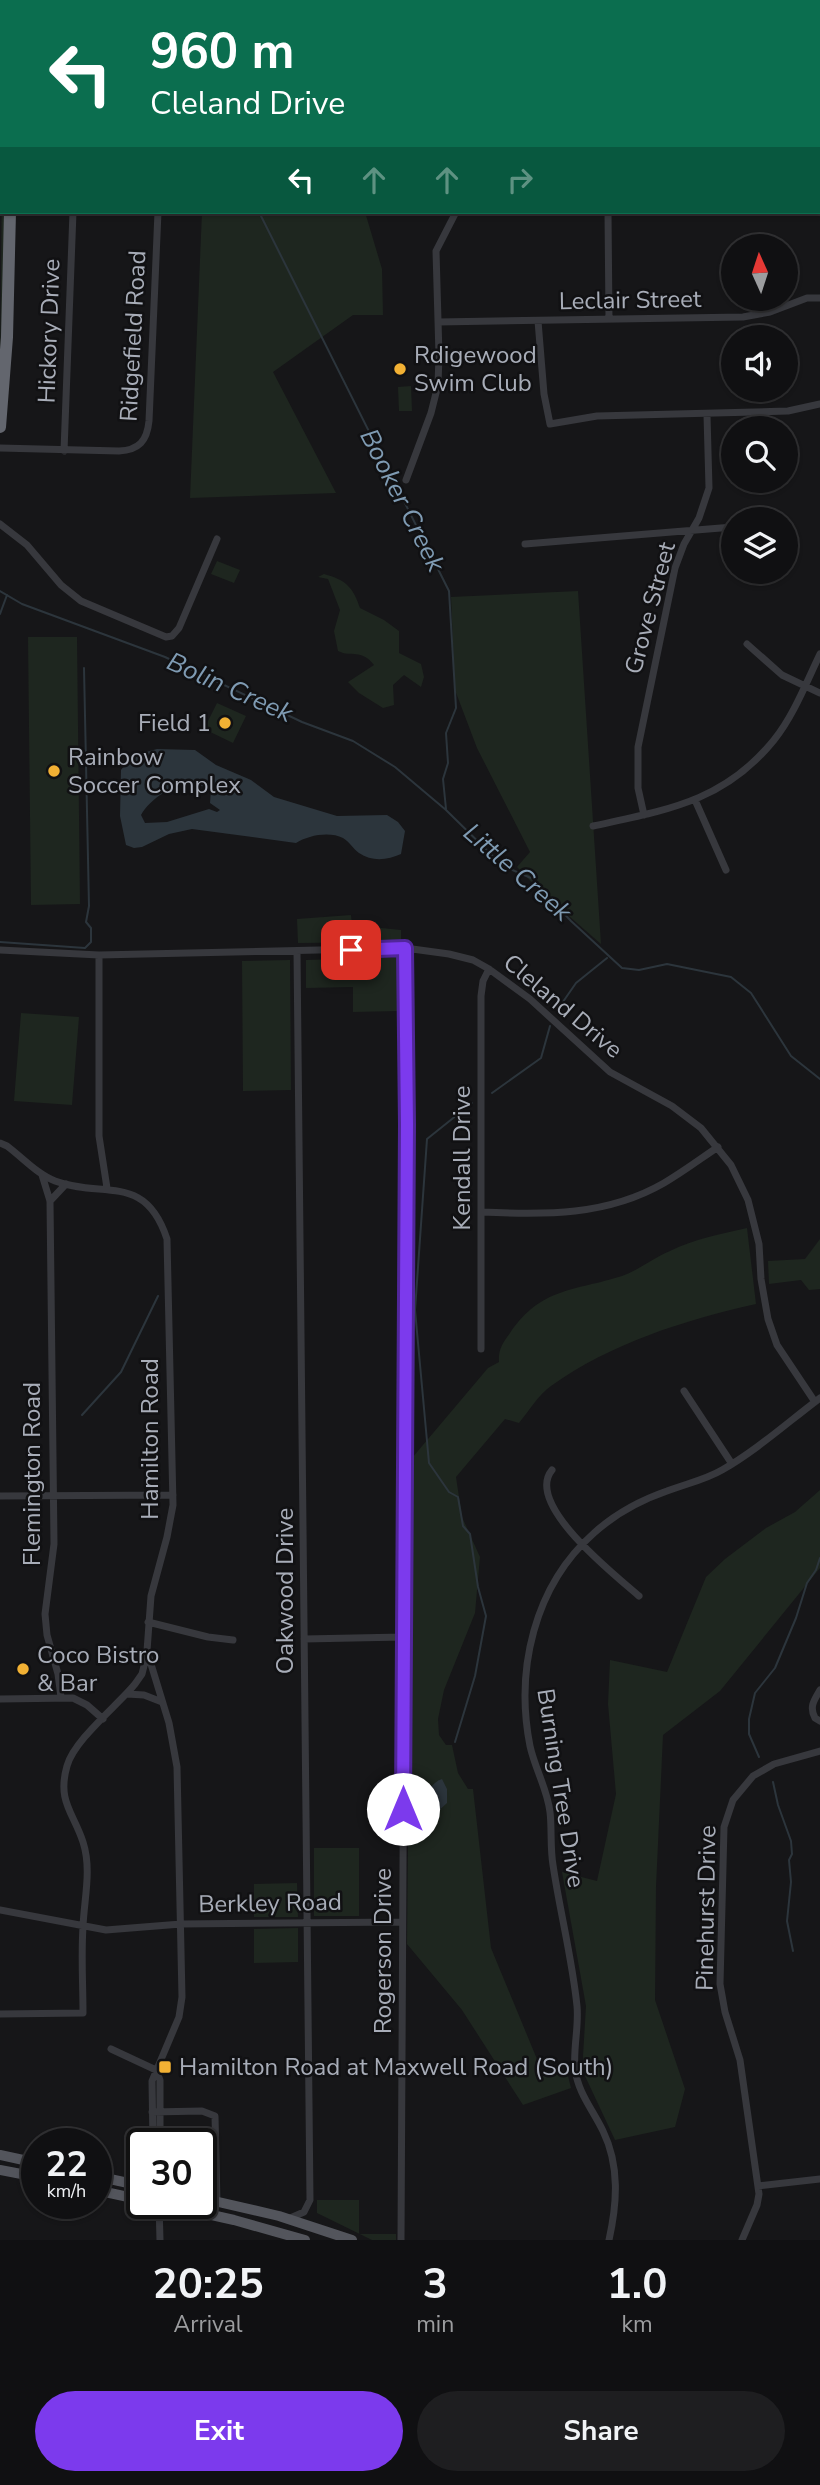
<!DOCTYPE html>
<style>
body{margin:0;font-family:"Nunito Sans",sans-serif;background:#1e1e20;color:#f1f3f6;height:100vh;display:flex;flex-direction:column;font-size:26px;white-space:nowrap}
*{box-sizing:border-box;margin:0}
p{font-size:23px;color:#9c9d9f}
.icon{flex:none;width:38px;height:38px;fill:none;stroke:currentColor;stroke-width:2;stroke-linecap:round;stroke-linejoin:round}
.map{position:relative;height:2240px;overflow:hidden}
.sheet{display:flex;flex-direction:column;background:#101012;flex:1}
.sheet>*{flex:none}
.hud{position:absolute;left:0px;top:0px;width:821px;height:214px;box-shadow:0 2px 5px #0004,0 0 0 2px #303032;background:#0b6e4f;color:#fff;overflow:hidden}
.needle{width:46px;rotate:357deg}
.buttons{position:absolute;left:721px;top:234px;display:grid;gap:14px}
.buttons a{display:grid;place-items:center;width:77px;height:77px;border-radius:50%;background:#101012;box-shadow:0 2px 5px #0004,0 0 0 2px #303032;font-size:35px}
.speed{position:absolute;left:21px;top:2128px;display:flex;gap:14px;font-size:35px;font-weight:700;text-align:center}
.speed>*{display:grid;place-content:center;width:91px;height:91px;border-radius:50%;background:#101012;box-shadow:0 2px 5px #0004,0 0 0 2px #303032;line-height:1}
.speed small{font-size:18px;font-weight:400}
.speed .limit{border:4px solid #111;border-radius:10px;background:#fff;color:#111}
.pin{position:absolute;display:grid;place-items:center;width:60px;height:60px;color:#fff;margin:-30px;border-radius:14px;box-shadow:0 4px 10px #0006}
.me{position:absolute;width:77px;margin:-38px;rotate:0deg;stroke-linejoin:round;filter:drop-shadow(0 0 5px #0008)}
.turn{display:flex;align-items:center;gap:24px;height:147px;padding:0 35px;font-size:32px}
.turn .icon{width:91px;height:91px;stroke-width:2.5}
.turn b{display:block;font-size:49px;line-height:60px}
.lanes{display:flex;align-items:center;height:66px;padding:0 35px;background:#0003;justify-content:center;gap:35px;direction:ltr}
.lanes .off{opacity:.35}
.eta{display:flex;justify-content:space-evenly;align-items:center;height:119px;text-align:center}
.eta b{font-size:42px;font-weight:700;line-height:49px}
.action{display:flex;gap:14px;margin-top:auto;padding:14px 35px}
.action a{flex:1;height:80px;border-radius:42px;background:#7c3aed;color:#fff;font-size:28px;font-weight:700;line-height:80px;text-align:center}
.action a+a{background:#1e1e20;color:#f1f3f6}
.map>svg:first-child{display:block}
.green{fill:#1e261f}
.water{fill:#2c353c;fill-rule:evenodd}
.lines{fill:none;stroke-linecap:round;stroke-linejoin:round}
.stream{stroke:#2c353c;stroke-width:2}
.street{stroke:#37383d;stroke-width:7}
.primary{stroke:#53555c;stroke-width:10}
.highway{stroke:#63666e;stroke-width:12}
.route-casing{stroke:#51269a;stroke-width:18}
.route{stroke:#7c3aed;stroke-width:12}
.poi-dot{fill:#f2b134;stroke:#111113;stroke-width:2.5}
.labels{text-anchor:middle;stroke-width:5;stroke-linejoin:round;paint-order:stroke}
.street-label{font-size:24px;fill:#a8adb8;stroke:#111113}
.poi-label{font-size:24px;fill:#a8adb8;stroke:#111113;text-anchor:start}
.water-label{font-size:26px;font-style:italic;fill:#7f9bb3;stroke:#111113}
</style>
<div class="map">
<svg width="820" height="2240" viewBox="0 0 820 2240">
<rect width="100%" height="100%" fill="#161618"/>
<!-- green -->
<path class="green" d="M2,165V212H6L0,395Z
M202,212H365L382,269L383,315H353L273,372L336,493L190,498Z
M411,386L412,411H399L398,387Z
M217,561L240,570L234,583L211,574Z
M324,574C346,580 353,587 360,608L384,620L399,631V653L421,664L424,677L421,687L404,675L393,685L394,705L383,708L359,693L348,682L374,665C361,648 352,658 338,651L334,631L340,610L328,579L318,577Z
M578,591L601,944L538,889L517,867L530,852L477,748L455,690L451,597Z
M28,637H77L80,904L31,905Z
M217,703L246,716L233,743L204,729Z
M351,915L352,925L401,930V942L298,943L297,919Z
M399,957V1011L353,1012V987L306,988V960Z
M290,960L291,1090L243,1091L242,961Z
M21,1013L79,1017L72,1105L14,1101Z
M747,1228L756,1304C685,1320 611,1343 551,1386C538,1395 529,1411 519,1423L505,1419L456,1477L462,1517L480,1557L475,1613L444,1690L438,1719L439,1735L446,1745H452L458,1773L468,1789H473L491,1948L544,2076L567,2072L571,2088L523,2105L462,2010L407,1944L412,1458L488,1368L499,1362C498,1349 503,1343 510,1333C541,1287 575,1291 622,1276C639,1270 653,1258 670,1251C694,1239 721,1234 747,1228Z
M820,1239V1289L809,1290L801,1280L769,1284L768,1261L805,1259Z
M820,1490V1568L720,1691L663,1735L656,1887L655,2000L685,2089L675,2127L615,2140L585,2076L583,2056L586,2006L562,1872L597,1881L616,1794L608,1704L610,1660L667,1672L706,1577L725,1559L766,1528L795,1512Z
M314,1848H359V1916H314Z
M297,1883L298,1917H254V1884Z
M298,1928V1962L254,1963V1929Z
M317,2200H359V2234H396V2240H372L317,2213Z"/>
<!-- water -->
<path class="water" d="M157,749L195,750L216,765L251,780L274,797L337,816L387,815L398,822L405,831L401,854C388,860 372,862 359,853C353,849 350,842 343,838C330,831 308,835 296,843L192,829L169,834L142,847L134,848L126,845L120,816L121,770L132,756ZM193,782L211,790L210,803L220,810L217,812L209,809L167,822L145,823L141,815C150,799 174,783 193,782Z
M442,1779L447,1789V1803L434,1815H427L422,1805C424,1795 432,1782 442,1779Z"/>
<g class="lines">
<!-- stream -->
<path class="stream" d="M259,212L449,591L456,708L446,733L448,763L443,779L446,809
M0,591L22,604L165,657L302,722L353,741L395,767L446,810L503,866L531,878L571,921L622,968L639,970L667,964L731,977L751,993L791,1056L820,1079
M0,614L7,595
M0,942L85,948L91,942V928L86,922L89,906L84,668
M558,1009L576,983L607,958
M492,1093L541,1058L550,1026
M82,1415L121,1372L158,1296
M455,1742L475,1676L486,1616L478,1587L470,1534L463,1526L458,1497L449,1492L429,1463L415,1310L427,1139L472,1103
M759,1757L749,1734V1719L755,1693L775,1668L796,1618L807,1583L816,1570L820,1558
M773,1782L778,1805L791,1841L792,1854L789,1860L791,1882L787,1921L793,1951"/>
<!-- street -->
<path class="street" d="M195,0L237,2
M468,0V2
M623,0V2
M722,0V2
M82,2V0
M342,2V0
M819,13L820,12
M819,185L820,186
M608,212L609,319
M538,321L544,394L550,424L597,416L788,411L820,404
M438,322L743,317L770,312L807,298H820
M0,448L119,451C139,450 147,441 149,421L158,212
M64,451L73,212
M406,480L431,413L438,385L439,355L436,251L456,212
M0,524L27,545L61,585L81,601L166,637L172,636L179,628L217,539
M525,544L733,527
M747,644L782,675L820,693
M695,800L726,870
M644,815L638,788V747L675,568L684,544L699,518L709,488L707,415
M593,826C666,810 724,802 774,740C794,715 806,683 820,654
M0,950L99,955L405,948L449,954L473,960L489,969L530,999L610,1072L672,1106L701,1128L731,1165L748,1200L759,1244L761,1279L768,1319L777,1345L815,1402
M99,955V1136L107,1188
M0,1143L7,1146C23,1158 37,1174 55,1181C103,1199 145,1172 167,1239L173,1505L167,1537L151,1596L147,1651L169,1723L177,1767L182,1997L179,2017L152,2081L153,2144
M42,1175L50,1201L54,1544L45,1614L47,1635L58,1674L61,1697
M50,1201L66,1184
M481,1212C545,1215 607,1216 664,1183C683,1172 700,1159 718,1147
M481,1349V996L483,981L489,969
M684,1391L732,1464
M552,1470C524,1504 615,1575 639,1596
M0,1496L173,1495
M148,1622L208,1637L233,1640
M304,1639L403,1637
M820,1690C814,1700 809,1707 815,1718L820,1721
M127,1694L144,1695L162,1702
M0,1699L73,1698L87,1705L103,1719
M0,1910L106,1930L181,1924L402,1922
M0,2014L83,2013C83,1984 81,1956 83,1927C84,1899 92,1870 83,1842C73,1812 57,1801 67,1766C74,1740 118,1705 135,1684L142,1674L146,1658
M111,2049L156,2070
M156,2070L160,2080V2144
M152,2112L202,2111L215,2116L217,2202
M758,2186L820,2179
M159,2203L160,2240
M288,2219L304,2212L310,2200L297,951
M401,2240L407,1124L405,948
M609,2240C617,2204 620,2166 603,2131C593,2110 578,2093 575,2069C573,2048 579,2027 577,2006C572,1958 560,1912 553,1865C550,1847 552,1829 550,1812C547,1788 535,1769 530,1746C515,1670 534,1586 594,1533C615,1514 641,1500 667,1491C685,1484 705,1480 722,1470C757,1450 788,1422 820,1398
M742,2240L757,2205L759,2194L740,2060L725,2012L720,1984L724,1827L733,1800L753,1776L774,1764L820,1751"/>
<!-- primary -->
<path class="primary" d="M0,2155L37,2163
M0,2170L37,2177
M96,2176L142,2186
M96,2190L142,2200
M201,2198L279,2216L352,2240
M158,2203L234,2220L305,2240"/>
<!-- highway -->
<path class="highway" d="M6,2V0
M19,2V0
M0,132L2,96
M0,427L7,337L10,212"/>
</g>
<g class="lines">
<!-- route casing -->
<g class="route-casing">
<path id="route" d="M351,950L405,948L407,1124L403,1809"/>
</g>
<!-- route -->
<use href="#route" class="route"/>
</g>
<!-- markers -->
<g class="poi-dot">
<circle cx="400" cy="369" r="7"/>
<circle cx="225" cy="723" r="7"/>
<circle cx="54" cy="771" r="7"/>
<circle cx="23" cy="1669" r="7"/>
<rect x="158" y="2060" width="14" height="14" rx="3.5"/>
</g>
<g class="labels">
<!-- street labels -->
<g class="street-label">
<text transform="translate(630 300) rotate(-1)" y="8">Leclair Street</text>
<text transform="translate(49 331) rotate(-88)" y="8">Hickory Drive</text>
<text transform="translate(133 336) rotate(-87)" y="8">Ridgefield Road</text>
<text transform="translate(650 608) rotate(-75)" y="8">Grove Street</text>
<text transform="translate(563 1006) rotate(40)" y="8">Cleland Drive</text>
<text transform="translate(462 1158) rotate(-90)" y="8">Kendall Drive</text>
<text transform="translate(150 1439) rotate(-90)" y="8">Hamilton Road</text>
<text transform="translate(32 1474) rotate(-90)" y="8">Flemington Road</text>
<text transform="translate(285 1591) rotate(-90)" y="8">Oakwood Drive</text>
<text transform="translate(561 1788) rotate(81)" y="8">Burning Tree Drive</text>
<text transform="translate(270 1903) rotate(-1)" y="8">Berkley Road</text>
<text transform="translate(706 1908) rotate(-89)" y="8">Pinehurst Drive</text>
<text transform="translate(383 1951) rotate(-90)" y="8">Rogerson Drive</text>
</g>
<!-- poi labels -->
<g class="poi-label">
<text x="414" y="363">Rdigewood<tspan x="414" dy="28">Swim Club</tspan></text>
<text x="211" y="731" text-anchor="end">Field 1</text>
<text x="68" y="765">Rainbow<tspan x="68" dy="28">Soccer Complex</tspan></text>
<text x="37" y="1663">Coco Bistro<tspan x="37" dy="28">&amp; Bar</tspan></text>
<text x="179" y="2075">Hamilton Road at Maxwell Road (South)</text>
</g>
<!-- water labels -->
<g class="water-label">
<text transform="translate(403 500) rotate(63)" y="9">Booker Creek</text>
<text transform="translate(230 687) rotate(24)" y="9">Bolin Creek</text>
<text transform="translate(518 872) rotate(41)" y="9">Little Creek</text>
</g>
</g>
</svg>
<div class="buttons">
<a><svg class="needle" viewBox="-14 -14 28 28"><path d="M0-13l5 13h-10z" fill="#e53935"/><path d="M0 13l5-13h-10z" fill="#9c9d9f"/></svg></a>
<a><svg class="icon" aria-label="sound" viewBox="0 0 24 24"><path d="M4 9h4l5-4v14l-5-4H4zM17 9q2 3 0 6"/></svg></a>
<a><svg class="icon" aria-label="search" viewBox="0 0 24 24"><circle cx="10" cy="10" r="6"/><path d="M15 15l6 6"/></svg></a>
<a><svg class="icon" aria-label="layers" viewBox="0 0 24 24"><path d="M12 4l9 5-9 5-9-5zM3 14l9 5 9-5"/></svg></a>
</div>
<div class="speed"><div>22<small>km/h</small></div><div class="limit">30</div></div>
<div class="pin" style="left:351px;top:950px;background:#d93025"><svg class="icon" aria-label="arrive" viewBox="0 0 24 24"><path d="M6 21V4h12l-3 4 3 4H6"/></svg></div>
<svg class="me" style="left:403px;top:1809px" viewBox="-20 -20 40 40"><circle r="19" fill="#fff"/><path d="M0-13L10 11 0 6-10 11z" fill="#7c3aed"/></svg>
<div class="hud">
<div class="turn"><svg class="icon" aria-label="left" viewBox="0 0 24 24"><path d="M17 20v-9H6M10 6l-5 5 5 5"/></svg><div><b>960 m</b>Cleland Drive</div></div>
<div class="lanes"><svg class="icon" aria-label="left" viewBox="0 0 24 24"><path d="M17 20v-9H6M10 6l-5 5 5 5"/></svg><svg class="icon off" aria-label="ahead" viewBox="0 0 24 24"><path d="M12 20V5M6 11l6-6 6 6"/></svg><svg class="icon off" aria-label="ahead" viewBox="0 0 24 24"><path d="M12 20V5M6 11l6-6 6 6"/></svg><svg class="icon off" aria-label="right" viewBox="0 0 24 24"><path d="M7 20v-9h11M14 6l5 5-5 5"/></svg></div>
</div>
</div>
<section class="sheet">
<div class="eta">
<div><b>20:25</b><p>Arrival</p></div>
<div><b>3</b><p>min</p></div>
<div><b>1.0</b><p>km</p></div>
</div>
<div class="action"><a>Exit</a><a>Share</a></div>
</section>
